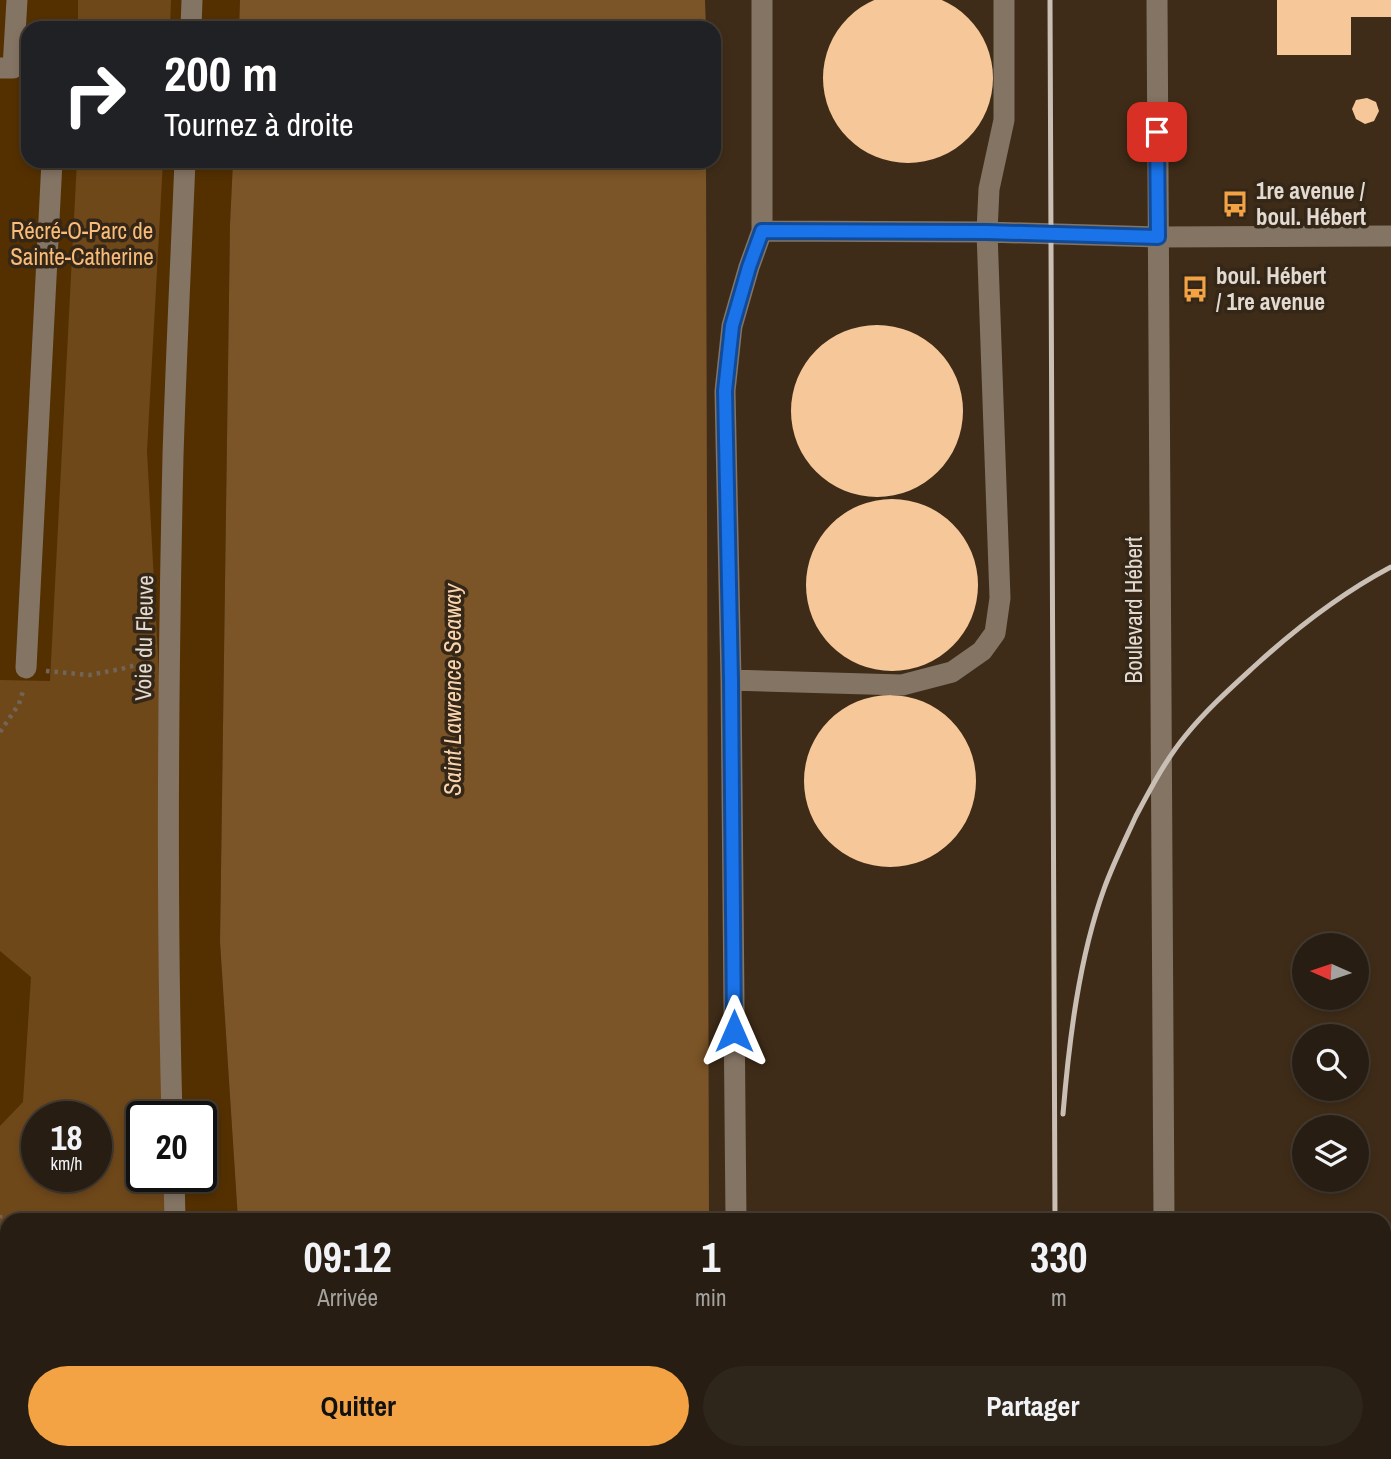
<!DOCTYPE html>
<html lang="fr">
<meta charset="utf-8">
<style>
body{margin:0;font-family:"Archivo Narrow",sans-serif;background:#2f261b;color:#f1f3f6;height:100vh;display:flex;flex-direction:column;font-size:26px;white-space:nowrap}
*{box-sizing:border-box;margin:0}
p{font-size:23px;color:#a4a29f}
.icon{flex:none;width:38px;height:38px;fill:none;stroke:currentColor;stroke-width:2;stroke-linecap:round;stroke-linejoin:round}
.map{position:relative;flex:1;overflow:hidden}
.details{position:absolute;left:0px;top:1213px;width:1391px;height:247px;display:flex;flex-direction:column;background:#271d12;border-radius:21px 21px 0 0;box-shadow:0 4px 10px #0003,0 0 0 2px #433b32}
.details>*{flex:none}
.banner{position:absolute;left:21px;top:21px;width:700px;height:147px;border-radius:21px;box-shadow:0 4px 10px #0003,0 0 0 2px #433b32;background:#202124;color:#fff;overflow:hidden}
.needle{width:46px;rotate:273deg}
.controls{position:absolute;left:1292px;top:933px;display:grid;gap:14px}
.controls a{display:grid;place-items:center;width:77px;height:77px;border-radius:50%;background:#271d12;box-shadow:0 4px 10px #0003,0 0 0 2px #433b32;font-size:35px}
.speed{position:absolute;left:21px;top:1101px;display:flex;gap:14px;font-size:35px;font-weight:700;text-align:center}
.speed>*{display:grid;place-content:center;width:91px;height:91px;border-radius:50%;background:#271d12;box-shadow:0 4px 10px #0003,0 0 0 2px #433b32;line-height:1}
.speed small{font-size:18px;font-weight:400}
.speed .limit{border:4px solid #111;border-radius:10px;background:#fff;color:#111}
.pin{position:absolute;display:grid;place-items:center;width:60px;height:60px;color:#fff;margin:-30px;border-radius:14px;box-shadow:0 4px 10px #0006}
.me{position:absolute;width:77px;margin:-38px;rotate:0deg;stroke-linejoin:round;filter:drop-shadow(0 0 5px #0008)}
.turn{display:flex;align-items:center;gap:24px;height:147px;padding:0 28px;font-size:32px}
.turn .icon{width:91px;height:91px;stroke-width:2.5}
.turn b{display:block;font-size:49px;line-height:60px}
.eta{display:flex;justify-content:space-evenly;align-items:center;height:119px;text-align:center}
.eta b{font-size:42px;font-weight:700;line-height:49px}
.action{display:flex;gap:14px;margin-top:auto;padding:14px 28px}
.action a{flex:1;height:80px;border-radius:42px;background:#f4a344;color:#111;font-size:28px;font-weight:700;line-height:80px;text-align:center}
.action a+a{background:#2f261b;color:#f1f3f6}
.map>svg:first-child{display:block}
.built{fill:#3f2c18;fill-rule:evenodd}
.green{fill:#543000;fill-rule:evenodd}
.forest{fill:#6f481a;fill-rule:evenodd}
.water{fill:#7b5427}
.building{fill:#f6c899}
.lines{fill:none;stroke-linecap:round;stroke-linejoin:round}
.path{stroke:#716558;stroke-width:4.5;stroke-dasharray:3.5 5;stroke-linecap:butt}
.minor{stroke:#847464;stroke-width:21}
.rail{stroke:#c9bfb5;stroke-width:5}
.route-casing{stroke:#114b97;stroke-width:18}
.route{stroke:#1a73e8;stroke-width:12}
.labels{text-anchor:middle;stroke-width:7;stroke-linejoin:round;paint-order:stroke}
.poi-label{font-size:23px;font-weight:bold;fill:#e3dad1;stroke:#342718;text-anchor:start}
.park-label{font-size:23px;fill:#fabc79;stroke:#342718}
.street-label{font-size:23px;fill:#e3dad1;stroke:#342718}
.water-label{font-size:24px;font-style:italic;fill:#fad4ae;stroke:#342718}
</style>
<div class="map">
<svg width="1391" height="1459" viewBox="0 0 1391 1459">
<rect width="100%" height="100%" fill="#342718"/>
<!-- built -->
<path class="built" d="M700,0H1391V1459H709V1452H1384V1220H707L701,161H714V28H700ZM1304,945H1356V998H1304ZM1304,1036H1356V1088H1304ZM1304,1127H1356V1180H1304Z"/>
<!-- green -->
<path class="green" d="M0,0H240L239,28H28V161H233L230,224L220,942L238,1220H7V1452H253V1459H0ZM37,1116H96V1176H37ZM142,1116H201V1176H142Z"/>
<!-- forest -->
<path class="forest" d="M78,0H171L170,28H78Z
M77,161H163L147,451L170,882L180,1116H142V1176H183L184,1220H7V1452H194V1459H0V1126L23,1102L31,977L0,951V680L50,681ZM37,1116H96V1176H37Z"/>
<!-- water -->
<path class="water" d="M240,0H705L706,28H239Z
M233,161H706L709,1220H238L220,942L230,224Z
M710,1452V1459H253V1453Z"/>
<!-- building -->
<path class="building" d="M823 78a85 85 0 1 1 170 0a85 85 0 1 1-170 0Z
M1277,0H1391V17H1351V55H1277Z
M1367,98L1376,102L1379,111L1374,121L1365,124L1356,119L1352,109L1356,100Z
M791 411a86 86 0 1 1 172 0a86 86 0 1 1-172 0Z
M806 585a86 86 0 1 1 172 0a86 86 0 1 1-172 0Z
M804 781a86 86 0 1 1 172 0a86 86 0 1 1-172 0Z
M1274,1455H1391V1459H1274Z"/>
<g class="lines">
<!-- path -->
<path class="path" d="M46,671L89,675L121,669L148,662
M0,732L19,704L23,691
M0,1215C4,1259 6,1300 0,1343
M1363,1455V1452"/>
<!-- minor -->
<path class="minor" d="M1157,0L1164,1220
M191,28L192,0
M0,68H13L17,0
M762,231L987,232L1158,237L1391,236
M26,668L52,161
M731,680L902,685L952,672L982,651L995,633L1000,598L987,232L989,189L1004,120V0
M172,1116C166,897 168,676 173,456C176,358 181,259 185,161
M174,1176L175,1220
M736,1220L731,680L725,391L732,326L749,267L762,231V0
M186,1452L187,1459
M738,1452V1459
M1166,1452V1459"/>
<!-- rail -->
<path class="rail" d="M1050,0L1055,1220
M1063,1114C1069,1041 1079,958 1104,889C1113,864 1125,840 1136,816C1151,788 1166,759 1186,735C1208,708 1233,686 1258,663C1299,626 1342,593 1391,567
M1055,1452V1459"/>
</g>
<g class="lines">
<!-- route casing -->
<g class="route-casing">
<path id="route" d="M734,1031L731,680L725,391L732,326L749,267L762,231L987,232L1158,237L1157,132"/>
</g>
<!-- route -->
<use href="#route" class="route"/>
</g>
<!-- icons -->
<defs>
<g id="bus-bare" transform="scale(2.1)"><path d="M-5-6H5V4H4V6H2V4H-2V6H-4V4H-5ZM-3.5-4V0h7V-4ZM-3.5 1.2v1.5H-2V1.2ZM2 1.2v1.5H3.5V1.2Z" fill="#f4a344" stroke="#342718" stroke-width="2.5" paint-order="stroke"/></g>
</defs>
<g fill-rule="evenodd">
<use href="#bus-bare" x="1235" y="204"/>
<use href="#bus-bare" x="1195" y="289"/>
</g>
<g class="labels">
<!-- poi labels -->
<g class="poi-label">
<text x="1256" y="199">1re avenue /<tspan x="1256" dy="26">boul. Hébert</tspan></text>
<text x="1216" y="284">boul. Hébert<tspan x="1216" dy="26">/ 1re avenue</tspan></text>
</g>
<!-- park labels -->
<g class="park-label">
<text x="82" y="239">Récré-O-Parc de<tspan x="82" dy="26">Sainte-Catherine</tspan></text>
</g>
<!-- street labels -->
<g class="street-label">
<text transform="translate(1134 610) rotate(-90)" y="8">Boulevard Hébert</text>
<text transform="translate(144 638) rotate(-89)" y="8">Voie du Fleuve</text>
</g>
<!-- water labels -->
<g class="water-label">
<text transform="translate(453 690) rotate(-90)" y="8">Saint Lawrence Seaway</text>
</g>
</g>
</svg>
<div class="controls">
<a><svg class="needle" viewBox="-14 -14 28 28"><path d="M0-13l5 13h-10z" fill="#e53935"/><path d="M0 13l5-13h-10z" fill="#a4a29f"/></svg></a>
<a><svg class="icon" aria-label="search" viewBox="0 0 24 24"><circle cx="10" cy="10" r="6"/><path d="M15 15l6 6"/></svg></a>
<a><svg class="icon" aria-label="layers" viewBox="0 0 24 24"><path d="M12 4l9 5-9 5-9-5zM3 14l9 5 9-5"/></svg></a>
</div>
<div class="speed"><div>18<small>km/h</small></div><div class="limit">20</div></div>
<div class="pin" style="left:1157px;top:132px;background:#d93025"><svg class="icon" aria-label="arrive" viewBox="0 0 24 24"><path d="M6 21V4h12l-3 4 3 4H6"/></svg></div>
<svg class="me" style="left:734px;top:1031px" viewBox="-20 -20 40 40"><path d="M0-17L14 15 0 8-14 15z" fill="#1a73e8" stroke="#fff" stroke-width="4"/></svg>
<div class="banner">
<div class="turn"><svg class="icon" aria-label="right" viewBox="0 0 24 24"><path d="M7 20v-9h11M14 6l5 5-5 5"/></svg><div><b>200 m</b>Tournez à droite</div></div>
</div>
<section class="details">
<div class="eta">
<div><b>09:12</b><p>Arrivée</p></div>
<div><b>1</b><p>min</p></div>
<div><b>330</b><p>m</p></div>
</div>
<div class="action"><a>Quitter</a><a>Partager</a></div>
</section>
</div>
